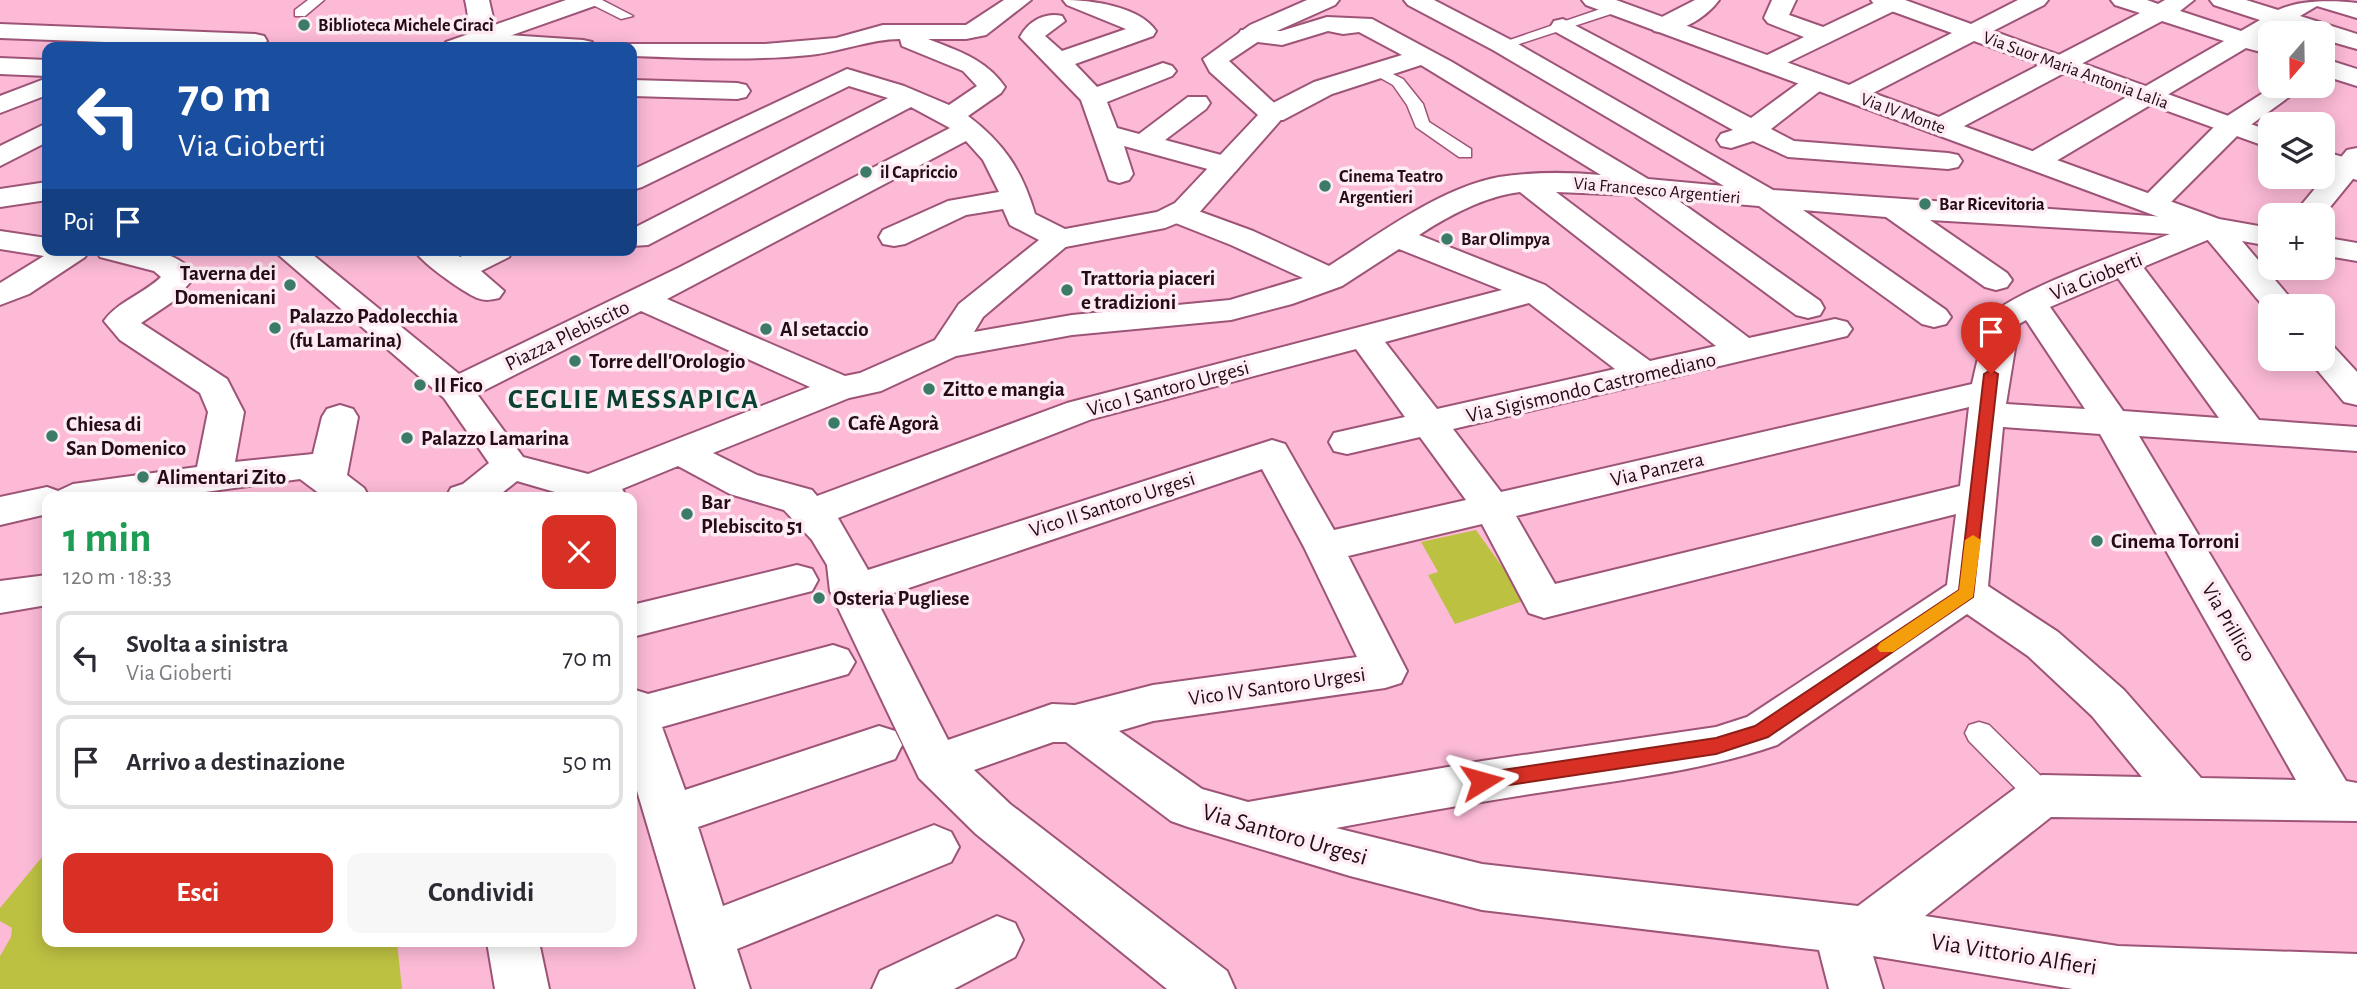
<!DOCTYPE html>
<html lang="it">
<meta charset="utf-8">
<style>
body{margin:0;font-family:"Alegreya Sans",sans-serif;background:#f7f7f7;color:#2b2b33;height:100vh;display:flex;flex-direction:column;font-size:26px;white-space:nowrap}
*{box-sizing:border-box;margin:0}
p{font-size:23px;color:#7c7c81}
.icon{flex:none;width:38px;height:38px;fill:none;stroke:currentColor;stroke-width:2;stroke-linecap:round;stroke-linejoin:round}
.map{position:relative;flex:1;overflow:hidden}
.details{position:absolute;left:42px;top:492px;width:595px;height:455px;display:flex;flex-direction:column;background:#fff;border-radius:14px;box-shadow:0 4px 18px #0003}
.details>*{flex:none}
.top-card{position:absolute;left:42px;top:42px;width:595px;height:214px;border-radius:14px;box-shadow:0 4px 18px #0003;background:#1a4fa0;color:#fff;overflow:hidden}
.needle{width:46px;rotate:200deg}
.tools{position:absolute;left:2258px;top:21px;display:grid;gap:14px}
.tools a{display:grid;place-items:center;width:77px;height:77px;border-radius:14px;background:#fff;box-shadow:0 4px 18px #0003;font-size:35px}
.pin{position:absolute;display:grid;place-items:center;width:60px;height:60px;color:#fff;margin:-72px -30px;border-radius:50% 50% 50% 0;rotate:-45deg;box-shadow:0 0 7px #0007}
.pin .icon{rotate:45deg}
.me{position:absolute;width:77px;margin:-38px;rotate:82deg;stroke-linejoin:round;filter:drop-shadow(0 0 5px #0008)}
.turn{display:flex;align-items:center;gap:24px;height:147px;padding:0 21px;font-size:32px}
.turn .icon{width:91px;height:91px;stroke-width:2.5}
.turn b{display:block;font-size:49px;line-height:60px}
.then{display:flex;align-items:center;height:66px;padding:0 21px;background:#0003;gap:14px;font-size:26px}
.round{display:grid;place-items:center;flex:none;width:74px;height:74px;border-radius:14px;background:#f7f7f7}
.overview{display:flex;align-items:center;justify-content:space-between;height:119px;padding:0 21px}
h1{font-size:42px;font-weight:700;line-height:52px;color:#1e9e55}
.cta{display:flex;gap:14px;margin-top:auto;padding:14px 21px}
.cta a{flex:1;height:80px;border-radius:14px;background:#d93025;color:#fff;font-size:28px;font-weight:700;line-height:80px;text-align:center}
.cta a+a{background:#f7f7f7;color:#2b2b33}
ul{padding:0;list-style:none}
li{display:flex;align-items:center;gap:21px;height:94px;margin:0 14px 10px;padding:0 7px;border:4px solid #e1e1e2;border-radius:14px}
li div{flex:1}
li b{display:block;font-size:26px}
li em{font-style:normal}
.map>svg:first-child{display:block}
.green{fill:#bdc142}
.lines{fill:none;stroke-linecap:round;stroke-linejoin:round}
.lane-casing{stroke:#9d5477;stroke-width:3}
.street-casing{stroke:#9d5477;stroke-width:4}
.secondary-casing{stroke:#9d5477;stroke-width:4}
.lane{fill:#fff;fill-rule:evenodd}
.street{fill:#fff;fill-rule:evenodd}
.secondary{fill:#fff;fill-rule:evenodd}
.route{fill:#d93025;stroke:#8d1f18;stroke-width:2}
.slow{fill:#f59e0b}
.poi-dot{fill:#3c7b68;stroke:#fdecf3;stroke-width:2.5}
.labels{text-anchor:middle;stroke-width:7;stroke-linejoin:round;paint-order:stroke}
.far-poi-label{font-size:18px;font-weight:bold;fill:#260a18;stroke:#fdecf3;text-anchor:start}
.far-street-label{font-size:18px;fill:#260a18;stroke:#fdecf3}
.poi-label{font-size:21px;font-weight:bold;fill:#260a18;stroke:#fdecf3;text-anchor:start}
.street-label{font-size:21px;fill:#260a18;stroke:#fdecf3}
.near-street-label{font-size:24px;fill:#260a18;stroke:#fdecf3}
.district-label{font-size:28px;font-weight:bold;letter-spacing:2px;fill:#0b4133;stroke:#fdecf3}
</style>
<div class="map">
<svg width="2357" height="989" viewBox="0 0 2357 989">
<rect width="100%" height="100%" fill="#fcbad7"/>
<!-- green -->
<path class="green" d="M1476,530L1526,600L1455,624L1428,575L1438,572L1421,542Z
M47,851V942H397L402,989H0V956L11,937L12,928L0,921V908Z"/>
<g class="lines">
<!-- lane casing -->
<g class="lane-casing">
<path id="lane" d="M308,0H324L305,16H295V10Z
M583,0H602L633,16L621,19Z
M1615,4L1622,8L1620,11L1507,48L1502,49L1495,45Z
M1378,67L1403,79L1423,104L1429,122L1471,149V157H1459L1416,127L1407,105L1393,85L1370,72Z
M1979,722L1989,725L2052,787L2056,796L2052,805L2042,808L2032,805L1969,741L1965,733L1969,725Z"/>
</g>
<!-- street casing -->
<g class="street-casing">
<path id="street" d="M465,0H489L496,31L507,35L583,40L592,42L595,47C574,48 488,54 475,38C468,29 468,11 465,0Z
M1004,0H1031L986,35L966,39H928C958,51 986,59 1005,87L1001,93L968,116C1003,142 1022,170 1035,214L1071,232L1075,239L983,317L974,332L1072,315L1230,300L1303,278L1231,245L1168,220L1164,214L1168,208L1179,205L1190,208L1253,231L1329,266C1379,234 1440,188 1499,177C1531,172 1568,172 1601,175L1421,65L1332,94L1283,120H1263L1260,114L1263,108L1314,82L1402,55L1359,32L1343,34L1328,31L1282,45L1241,40L1238,35L1241,30L1281,31L1327,17L1372,19L1452,62L1648,179L1724,186L1493,50L1408,5L1404,0H1434L1511,40L1773,190L2224,221L2228,227L2224,233L2143,267L2259,420L2357,427V451L2139,436L2346,781L2357,783V821L2051,817L1925,916L2118,946L2357,954V989H2073L1873,956L1883,989H1829L1819,950L1482,910L1350,876L1188,827L1171,821L1066,742H1053L974,770L1010,804L1227,971L1235,989H1167L976,834L919,778L830,591L827,565L812,540L784,510L730,494L678,466L622,489L627,497H572L517,481L497,497H446L451,488L463,484L489,463L444,398L273,250H307L459,374L680,267L950,128L911,107L648,245L632,246V229L888,98L849,86L642,187L632,190V170L847,69L904,86L949,105L977,86L963,71L902,46L900,39C870,39 840,52 810,55C751,61 692,58 632,56V47H621L623,44H765L836,38L883,25H966ZM966,141L983,160L999,192L948,201L883,230L879,237L883,244L894,246L905,244L966,215L1003,209L1010,225L1039,240L959,304L935,340L860,373L845,376L667,299ZM1520,192L1716,346L1650,361L1545,285L1419,235C1448,216 1485,196 1520,192ZM1556,192L1633,195L1796,315L1808,318L1820,315L1824,308L1820,301L1676,199L1759,206L1922,324L1934,327L1946,324L1951,317L1946,310L1803,210L1886,217L1985,287L1996,290L2007,287L2012,280L2007,273L1930,220L2170,234C2135,248 2005,294 1987,319L1972,384L1501,492L1453,429L1847,336L1852,329L1847,322L1835,319L1749,338ZM1399,249L1502,290L1067,403L817,496L812,490L757,475L713,453L849,398L881,391L956,356L1072,335L1231,320L1292,304L1342,286ZM2118,278L2219,418L2123,411L2050,307ZM1529,303L1615,369L1437,409L1385,342ZM641,311L810,387L588,474L523,457L477,394ZM2026,320L2085,409L2006,404L2019,324ZM1356,349L1405,417L1334,433L1329,442L1334,451L1347,454L1420,437L1466,500L1334,530L1285,444L1272,440L868,570L838,518L1092,419ZM1969,407L1960,486L1555,584L1516,516ZM2003,427L2100,434L2296,780L2201,778L2124,690L2058,632L1988,586ZM1262,469L1304,547L1357,657L1153,685L1075,705L1052,704L948,740L876,599ZM1956,514L1947,585L1747,717L1716,727L1482,761L1248,802L1202,789L1119,731L1153,721L1385,688L1401,683L1407,671L1348,556L1482,524L1529,613L1544,618ZM1967,614L2028,656L2092,716L2142,777L2042,775L2025,781L1858,906L1482,864L1336,828C1410,814 1483,801 1557,790C1633,778 1705,770 1777,745Z
M1063,0C1091,0 1139,6 1156,31L1153,36L1075,64L1097,87L1163,63L1172,66L1176,71L1172,76L1107,102L1117,128L1139,134L1188,97H1206L1210,103L1206,109L1165,140L1236,159L1240,165L1236,171L1226,174L1124,146L1133,174L1129,180L1119,183L1109,180L1081,100L1020,37C1028,22 1044,12 1062,16L1065,21L1045,36L1062,51L1126,29L1067,5Z
M1695,0H1719C1707,17 1676,37 1654,31L1651,26L1654,21Z
M1772,0H1796L1789,15L1823,27L1880,0H1902L1904,3L1900,8L1768,72L1759,69L1755,64L1759,59L1804,37L1768,23L1764,18Z
M2111,0H2147L2158,4L2165,0H2194L2180,11L2241,31L2260,20L2214,5L2210,0H2246L2278,10C2300,0 2332,0 2357,3V18L2317,6L2300,16L2357,34V49L2322,39V33H2304L2283,27L2264,38L2270,40V50L2261,52L2246,48L2046,167L2036,169L2026,167L2022,161L2026,155L2224,41L2162,21L1951,133H1931L1927,127L1931,121L2140,13L2115,5Z
M1563,19L1751,118L1807,77H1825L1829,82L1825,87L1771,129L1794,141L1948,153L1958,155L1962,161L1958,167L1948,169L1788,157L1753,141L1731,148L1721,146L1717,140L1721,134L1733,130L1554,31L1551,26L1554,21Z
M0,24L255,34L264,36L267,41L260,47H237L0,38Z
M0,58L47,60V76L0,74Z
M2322,58L2357,69V86L2322,75Z
M47,78V95L0,113V96Z
M632,80L737,83L746,85L750,91L746,97L737,99L632,96Z
M2274,86H2304L2241,132L2163,210L2153,213L2143,210L2138,204L2143,198L2221,120Z
M47,123V142L0,166V146Z
M2357,148V174L2322,217L2293,215L2347,150Z
M0,231L47,238V250H89L85,257L29,294L0,305V283L44,256L0,249Z
M96,250C130,250 174,244 196,276L172,302L141,323L227,379L244,412L235,462L313,454L322,417L327,409L340,405L353,409L358,417L347,475L364,488L369,497H324L300,479L169,497H47V514L0,525V497L47,487L58,491L73,484L197,467L208,412L200,393L120,340L104,321C117,302 145,293 161,277L154,271L100,257Z
M414,250H450L460,257L474,250H513L509,257L481,271L504,291L499,298C491,300 485,301 477,298C462,291 423,264 414,250Z
M797,565L812,569L818,580L812,591L632,637V605Z
M47,575V605L0,613V581Z
M833,645L848,650L855,662L848,674L662,727L685,790L879,726L895,731L902,745L895,759L698,827L723,906L934,825L951,832L959,847L951,862L737,949L750,989H696L632,774V689L648,694Z
M997,916L1015,923L1023,940L1015,957L954,989H872L880,971Z
M487,942H539L549,989H495Z"/>
</g>
<!-- secondary casing -->
<g class="secondary-casing">
<path id="secondary" d="M566,0H601L597,5L478,47H443L446,42Z
M1307,0H1339L1335,5L1268,35L1229,61L1286,114L1197,215L1165,228L1060,248L1049,246L1045,239L1049,232L1157,212L1175,203L1258,115L1210,72L1203,59L1250,25Z
M1582,0H1616L1849,85L1952,33L1875,5L1871,0H1905L1971,24L2018,0H2048L2044,5L1993,31L2270,131V148L1974,41L1873,93L2219,219L2270,228V246L2242,241L2297,306H2270L2269,313L2202,233L1586,5Z
M2322,151L2357,161V180L2322,169Z
M47,182V200L0,207V189Z
M2322,237L2357,243V261L2322,255Z
M2322,344L2334,347L2357,372V405L2344,402L2308,359H2322Z"/>
</g>
<!-- lane -->
<use href="#lane" class="lane"/>
<!-- street -->
<use href="#street" class="street"/>
<!-- secondary -->
<use href="#secondary" class="secondary"/>
</g>
<!-- route -->
<path class="route" d="M1991,370L1998,374L1973,597L1768,737L1716,754L1482,789L1475,787L1472,781L1475,775L1482,773L1716,738L1755,726L1959,590L1984,374Z"/>
<!-- slow -->
<path class="slow" d="M1973,535L1981,540L1973,597L1893,652H1880L1877,648L1880,643L1959,590L1965,540Z"/>
<!-- markers -->
<g class="poi-dot">
<circle cx="304" cy="25" r="7"/>
<circle cx="866" cy="172" r="7"/>
<circle cx="1325" cy="186" r="7"/>
<circle cx="1925" cy="204" r="7"/>
<circle cx="1447" cy="239" r="7"/>
<circle cx="290" cy="285" r="7"/>
<circle cx="1067" cy="290" r="7"/>
<circle cx="275" cy="328" r="7"/>
<circle cx="766" cy="329" r="7"/>
<circle cx="575" cy="361" r="7"/>
<circle cx="420" cy="385" r="7"/>
<circle cx="929" cy="389" r="7"/>
<circle cx="834" cy="423" r="7"/>
<circle cx="52" cy="436" r="7"/>
<circle cx="407" cy="438" r="7"/>
<circle cx="143" cy="477" r="7"/>
<circle cx="687" cy="514" r="7"/>
<circle cx="2097" cy="541" r="7"/>
<circle cx="819" cy="598" r="7"/>
</g>
<g class="labels">
<!-- far-poi labels -->
<g class="far-poi-label">
<text x="318" y="31">Biblioteca Michele Ciracì</text>
<text x="880" y="178">il Capriccio</text>
<text x="1339" y="182">Cinema Teatro<tspan x="1339" dy="21">Argentieri</tspan></text>
<text x="1939" y="210">Bar Ricevitoria</text>
<text x="1461" y="245">Bar Olimpya</text>
</g>
<!-- far-street labels -->
<g class="far-street-label">
<text transform="translate(2076 70) rotate(20)" y="6">Via Suor Maria Antonia Lalia</text>
<text transform="translate(1903 113) rotate(20)" y="6">Via IV Monte</text>
<text transform="translate(1657 190) rotate(5)" y="6">Via Francesco Argentieri</text>
</g>
<!-- poi labels -->
<g class="poi-label">
<text x="276" y="280" text-anchor="end">Taverna dei<tspan x="276" dy="24">Domenicani</tspan></text>
<text x="1081" y="285">Trattoria piaceri<tspan x="1081" dy="24">e tradizioni</tspan></text>
<text x="289" y="323">Palazzo Padolecchia<tspan x="289" dy="24">(fu Lamarina)</tspan></text>
<text x="780" y="336">Al setaccio</text>
<text x="589" y="368">Torre dell'Orologio</text>
<text x="434" y="392">Il Fico</text>
<text x="943" y="396">Zitto e mangia</text>
<text x="848" y="430">Cafè Agorà</text>
<text x="66" y="431">Chiesa di<tspan x="66" dy="24">San Domenico</tspan></text>
<text x="421" y="445">Palazzo Lamarina</text>
<text x="157" y="484">Alimentari Zito</text>
<text x="701" y="509">Bar<tspan x="701" dy="24">Plebiscito 51</tspan></text>
<text x="2111" y="548">Cinema Torroni</text>
<text x="833" y="605">Osteria Pugliese</text>
</g>
<!-- street labels -->
<g class="street-label">
<text transform="translate(2096 276) rotate(-22)" y="7">Via Gioberti</text>
<text transform="translate(567 335) rotate(-26)" y="7">Piazza Plebiscito</text>
<text transform="translate(1591 387) rotate(-13)" y="7">Via Sigismondo Castromediano</text>
<text transform="translate(1168 388) rotate(-15)" y="7">Vico I Santoro Urgesi</text>
<text transform="translate(1657 469) rotate(-13)" y="7">Via Panzera</text>
<text transform="translate(1112 504) rotate(-18)" y="7">Vico II Santoro Urgesi</text>
<text transform="translate(2229 622) rotate(60)" y="7">Via Prillico</text>
<text transform="translate(1277 686) rotate(-8)" y="7">Vico IV Santoro Urgesi</text>
</g>
<!-- near-street labels -->
<g class="near-street-label">
<text transform="translate(1285 834) rotate(16)" y="8">Via Santoro Urgesi</text>
<text transform="translate(2014 954) rotate(9)" y="8">Via Vittorio Alfieri</text>
</g>
<!-- district labels -->
<g class="district-label">
<text x="634" y="408">CEGLIE MESSAPICA</text>
</g>
</g>
</svg>
<div class="tools">
<a><svg class="needle" viewBox="-14 -14 28 28"><path d="M0-13l5 13h-10z" fill="#e53935"/><path d="M0 13l5-13h-10z" fill="#7c7c81"/></svg></a>
<a><svg class="icon" aria-label="layers" viewBox="0 0 24 24"><path d="M12 4l9 5-9 5-9-5zM3 14l9 5 9-5"/></svg></a>
<a>+</a>
<a>−</a>
</div>
<div class="pin" style="left:1991px;top:374px;background:#d93025"><svg class="icon" aria-label="arrive" viewBox="0 0 24 24"><path d="M6 21V4h12l-3 4 3 4H6"/></svg></div>
<svg class="me" style="left:1482px;top:781px" viewBox="-20 -20 40 40"><path d="M0-17L14 15 0 8-14 15z" fill="#d93025" stroke="#fff" stroke-width="4"/></svg>
<div class="top-card">
<div class="turn"><svg class="icon" aria-label="left" viewBox="0 0 24 24"><path d="M17 20v-9H6M10 6l-5 5 5 5"/></svg><div><b>70 m</b>Via Gioberti</div></div>
<div class="then">Poi<svg class="icon" aria-label="arrive" viewBox="0 0 24 24"><path d="M6 21V4h12l-3 4 3 4H6"/></svg></div>
</div>
<section class="details">
<div class="overview"><div><h1>1 min</h1><p>120 m · 18:33</p></div><a class="round" style="background:#d93025;color:#fff"><svg class="icon" aria-label="close" viewBox="0 0 24 24"><path d="M6 6l12 12M18 6L6 18"/></svg></a></div>
<ul>
<li><svg class="icon" aria-label="left" viewBox="0 0 24 24"><path d="M17 20v-9H6M10 6l-5 5 5 5"/></svg><div><b>Svolta a sinistra</b><p>Via Gioberti</p></div><em>70 m</em></li>
<li><svg class="icon" aria-label="arrive" viewBox="0 0 24 24"><path d="M6 21V4h12l-3 4 3 4H6"/></svg><div><b>Arrivo a destinazione</b></div><em>50 m</em></li>
</ul>
<div class="cta"><a>Esci</a><a>Condividi</a></div>
</section>
</div>
